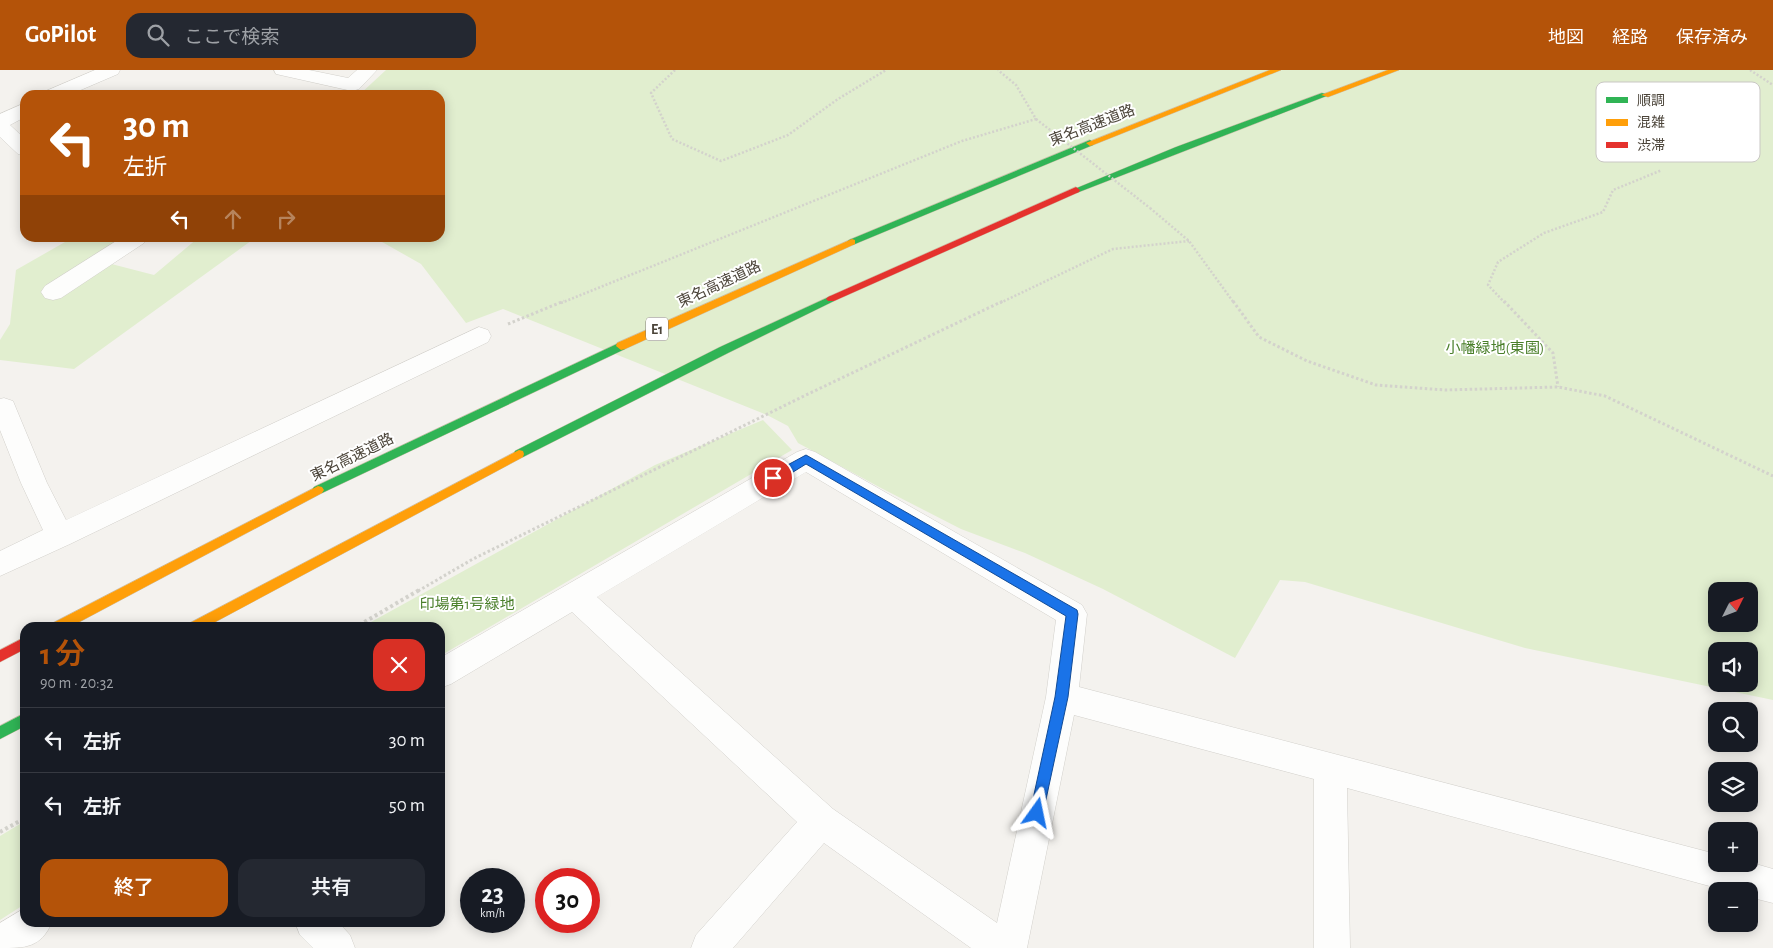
<!DOCTYPE html>
<html lang="ja">
<meta charset="utf-8">
<style>
body{margin:0;font-family:"Alegreya Sans","Noto Sans JP",sans-serif;background:#242831;color:#f1f3f6;height:100vh;display:flex;flex-direction:column;font-size:19px;white-space:nowrap}
*{box-sizing:border-box;margin:0}
p{font-size:16px;color:#9ea1a6}
.icon{flex:none;width:28px;height:28px;fill:none;stroke:currentColor;stroke-width:2;stroke-linecap:round;stroke-linejoin:round}
.map{position:relative;flex:1;overflow:hidden}
.details{position:absolute;left:20px;top:552px;width:425px;height:305px;display:flex;flex-direction:column;background:#171b24;border-radius:15px;box-shadow:0 2px 12px #0003}
.details>*{flex:none}
.guide{position:absolute;left:20px;top:20px;width:425px;height:152px;border-radius:15px;box-shadow:0 2px 12px #0003;background:#b45309;color:#fff;overflow:hidden}
.needle{width:32px;rotate:48deg}
.tools{position:absolute;left:1708px;top:512px;display:grid;gap:10px}
.tools a{display:grid;place-items:center;width:50px;height:50px;border-radius:10px;background:#171b24;box-shadow:0 2px 12px #0003;font-size:25px}
.speed{position:absolute;left:460px;top:798px;display:flex;gap:10px;font-size:25px;font-weight:700;text-align:center}
.speed>*{display:grid;place-content:center;width:65px;height:65px;border-radius:50%;background:#171b24;box-shadow:0 2px 12px #0003;line-height:1}
.speed small{font-size:12px;font-weight:400}
.speed .limit{border:8px solid #d22;background:#fff;color:#111}
.pin{position:absolute;display:grid;place-items:center;width:42px;height:42px;color:#fff;margin:-21px;border:2px solid #fff;border-radius:50%;box-shadow:0 1px 5px #0007}
.me{position:absolute;width:55px;margin:-28px;rotate:12deg;stroke-linejoin:round;filter:drop-shadow(0 0 4px #0008)}
.turn{display:flex;align-items:center;gap:18px;height:105px;padding:0 20px;font-size:22px}
.turn .icon{width:65px;height:65px;stroke-width:2.5}
.turn b{display:block;font-size:35px;line-height:42px}
.lanes{display:flex;align-items:center;height:48px;padding:0 20px;background:#0003;justify-content:center;gap:25px;direction:ltr}
.lanes .off{opacity:.35}
.round{display:grid;place-items:center;flex:none;width:52px;height:52px;border-radius:15px;background:#242831}
.headline{display:flex;align-items:center;justify-content:space-between;height:85px;padding:0 20px}
h1{font-size:30px;font-weight:600;line-height:38px;color:#b45309}
.action{display:flex;gap:10px;margin-top:auto;padding:10px 20px}
.action a{flex:1;height:58px;border-radius:15px;background:#b45309;color:#fff;font-size:20px;font-weight:600;line-height:58px;text-align:center}
.action a+a{background:#242831;color:#f1f3f6}
ul{padding:0;list-style:none}
li{display:flex;align-items:center;gap:15px;height:65px;padding:0 20px;border-top:1px solid #363941}
li div{flex:1}
li b{display:block;font-size:19px}
li em{font-style:normal}
header{display:flex;align-items:center;gap:30px;box-sizing:border-box;height:70px;padding:0 25px;background:#b45309;color:#fff}
header strong{font-size:24px}
nav{display:flex;gap:28px;margin-inline-start:auto;font-size:18px}
.search{width:350px;height:45px;background:#242831;display:flex;align-items:center;gap:12px;box-sizing:border-box;padding:0 18px;border-radius:15px;color:#9ea1a6;font-size:19px}
.map>svg:first-child{display:block}
.green{fill:#e1eecf;fill-rule:evenodd}
.lines{fill:none;stroke-linecap:round;stroke-linejoin:round}
.street-casing{stroke:#d2d0cb;stroke-width:1}
.fast-casing{stroke:#ccbfa9;stroke-width:1}
.slow-casing{stroke:#ccbfa9;stroke-width:1}
.jam-casing{stroke:#ccbfa9;stroke-width:1}
.path-far2{stroke:#d3d2cc;stroke-width:2.5;stroke-dasharray:2 2;stroke-linecap:butt}
.path-far1{stroke:#d3d2cc;stroke-width:3;stroke-dasharray:2.5 2.5;stroke-linecap:butt}
.path{stroke:#d3d2cc;stroke-width:4;stroke-dasharray:3 3;stroke-linecap:butt}
.street{fill:#fdfdfc;fill-rule:evenodd}
.fast{fill:#30b455;fill-rule:evenodd}
.slow{fill:#ff9f0a;fill-rule:evenodd}
.jam{fill:#e5322d;fill-rule:evenodd}
.path-bridge{stroke:#d3d2cc;stroke-width:2.5;stroke-dasharray:2 2;stroke-linecap:butt}
.route{fill:#1a73e8;stroke:#114b97}
.labels{text-anchor:middle;stroke-width:4;stroke-linejoin:round;paint-order:stroke}
.shield{fill:#fff;stroke:#817c74;stroke-width:1}
.shield-label{font-size:14px;font-weight:bold;fill:#4b4439}
.street-label{font-size:15px;fill:#4b4439;stroke:#fff}
.park-label{font-size:15px;fill:#4a7f2a;stroke:#fff}
.key{fill:#fff;stroke:#c9c7c4;stroke-width:1}
.key-label{font-size:14px;fill:#4b4439}
</style>
<header>
<strong>GoPilot</strong>
<div class="search"><svg class="icon" aria-label="search" viewBox="0 0 24 24"><circle cx="10" cy="10" r="6"/><path d="M15 15l6 6"/></svg>ここで検索</div>
<nav><a>地図</a><a>経路</a><a>保存済み</a></nav>
</header>
<div class="map">
<svg width="1773" height="878" viewBox="0 0 1773 878">
<rect width="100%" height="100%" fill="#f4f2ee"/>
<!-- green -->
<path class="green" d="M386,0H1773V630L1525,578L1305,512L1280,510L1235,588L1103,519L1025,483L961,459L881,418L798,373L788,356L767,345L503,239L466,253L421,194L375,168H440V25H359ZM1716,521H1749V554H1716ZM1716,581H1749V614H1716Z
M72,168H109L117,176L96,190L154,205L198,168H255L74,299L0,290V270L10,254L16,200Z
M763,350L792,380L440,586V558L362,557L655,395Z
M25,751V834L0,850V766Z"/>
<g class="lines">
<!-- street casing -->
<g class="street-casing">
<path id="street" d="M95,0H120L118,4L69,25H43L46,21Z
M274,0H309L348,8L357,0H377L359,19L352,21L276,4Z
M25,33V47L10,55L25,69V86L18,84L0,67V44Z
M121,168H147L144,173L61,228L53,230L45,228L41,222L45,216Z
M479,257L488,260L491,266L488,272L70,474L0,506V481L43,460L21,413L0,360V329L4,328L13,331L47,413L66,450Z
M806,379L815,382L1082,535L1087,544L1079,617L1716,784V794H1749V792L1773,799V833L1749,827V821H1728L1347,718L1350,878H1314V709L1074,645L1027,878H971L824,773L733,878H691L696,865L797,752L572,542L451,614L440,618V588L797,382ZM806,402L1056,550L1046,627L997,853L833,739L597,527Z
M25,838V852H52C41,878 25,878 0,878V853Z
M295,852H338L350,865L355,878H313L300,865Z"/>
</g>
<!-- fast casing -->
<g class="fast-casing">
<path id="fast" d="M1322,23L1329,25L1079,122L1076,123L1072,120L1176,77Z
M1090,70L1094,73L1093,75L855,174L852,175L847,172L849,170Z
M831,226L834,227V231L728,283L523,387H515L514,384L515,381L720,277Z
M621,272L625,273L626,276L625,279L322,423H314L312,420L314,417Z
M25,643V656L0,669V656Z"/>
</g>
<!-- slow casing -->
<g class="slow-casing">
<path id="slow" d="M1270,0H1281L1093,75L1090,76L1086,73Z
M1388,0H1399L1328,27L1321,25Z
M852,169L855,170V174L625,279L621,280L616,276L617,273Z
M519,380L523,381L524,384L523,387L204,558H186L188,554Z
M318,416L322,417L324,420L322,423L68,558H49L51,554Z"/>
</g>
<!-- jam casing -->
<g class="jam-casing">
<path id="jam" d="M1076,117L1080,120L1079,122L834,231H828L826,229L828,227Z
M25,567V579L0,592V580Z"/>
</g>
<!-- path-far2 -->
<path class="path-far2" d="M675,0L651,23L672,69L721,91L788,65L838,29L886,0
M1750,0L1773,15
M1150,138L1189,171L1234,233
M561,233L962,71L1036,49L1016,15L998,0
M1000,233L1113,179L1189,171
M1505,233L1488,215L1498,192L1544,163L1603,142L1613,120L1662,100"/>
<!-- path-far1 -->
<path class="path-far1" d="M1233,231L1259,267L1307,291L1376,315L1445,320L1558,317L1605,326L1773,406
M1504,231L1553,283L1558,317
M508,254L564,231
M418,521L473,489L806,325L1003,231"/>
<!-- path -->
<path class="path" d="M354,558L421,519
M0,762L25,748"/>
<!-- street -->
<use href="#street" class="street"/>
<!-- fast -->
<use href="#fast" class="fast"/>
<!-- slow -->
<use href="#slow" class="slow"/>
<!-- jam -->
<use href="#jam" class="jam"/>
<!-- path-bridge -->
<path class="path-bridge" d="M1036,49L1150,138"/>
</g>
<!-- route -->
<path class="route" d="M806,385L1077,540L1078,544L1068,627L1042,748L1037,750L1032,748L1030,743L1055,627L1066,546L806,394L777,412H769L767,408L769,405Z"/>
<g class="labels">
<!-- shield labels -->
<rect class="shield" x="646" y="247.5" width="22" height="23" rx="4"/>
<g class="shield-label">
<text x="657" y="264">E1</text>
</g>
<!-- street labels -->
<g class="street-label">
<text transform="translate(1092 55) rotate(-21)" y="5">東名高速道路</text>
<text transform="translate(719 214) rotate(-25)" y="5">東名高速道路</text>
<text transform="translate(352 387) rotate(-26)" y="5">東名高速道路</text>
</g>
<!-- park labels -->
<g class="park-label">
<text x="1495" y="283">小幡緑地(東園)</text>
<text x="467" y="539">印場第1号緑地</text>
</g>
</g>
<!-- legend -->
<rect x="1596" y="12" width="164" height="80" rx="8" class="key"/>
<rect x="1606" y="27" width="22" height="6" fill="#30b455"/>
<rect x="1606" y="49" width="22" height="7" fill="#ff9f0a"/>
<rect x="1606" y="72" width="22" height="6" fill="#e5322d"/>
<g class="key-label">
<text x="1637" y="35">順調</text>
<text x="1637" y="57">混雑</text>
<text x="1637" y="80">渋滞</text>
</g>
</svg>
<div class="tools">
<a><svg class="needle" viewBox="-14 -14 28 28"><path d="M0-13l5 13h-10z" fill="#e53935"/><path d="M0 13l5-13h-10z" fill="#9ea1a6"/></svg></a>
<a><svg class="icon" aria-label="sound" viewBox="0 0 24 24"><path d="M4 9h4l5-4v14l-5-4H4zM17 9q2 3 0 6"/></svg></a>
<a><svg class="icon" aria-label="search" viewBox="0 0 24 24"><circle cx="10" cy="10" r="6"/><path d="M15 15l6 6"/></svg></a>
<a><svg class="icon" aria-label="layers" viewBox="0 0 24 24"><path d="M12 4l9 5-9 5-9-5zM3 14l9 5 9-5"/></svg></a>
<a>+</a>
<a>−</a>
</div>
<div class="speed"><div>23<small>km/h</small></div><div class="limit">30</div></div>
<div class="pin" style="left:773px;top:408px;background:#d93025"><svg class="icon" aria-label="arrive" viewBox="0 0 24 24"><path d="M6 21V4h12l-3 4 3 4H6"/></svg></div>
<svg class="me" style="left:1037px;top:743px" viewBox="-20 -20 40 40"><path d="M0-17L14 15 0 8-14 15z" fill="#1a73e8" stroke="#fff" stroke-width="4"/></svg>
<div class="guide">
<div class="turn"><svg class="icon" aria-label="left" viewBox="0 0 24 24"><path d="M17 20v-9H6M10 6l-5 5 5 5"/></svg><div><b>30 m</b>左折</div></div>
<div class="lanes"><svg class="icon" aria-label="left" viewBox="0 0 24 24"><path d="M17 20v-9H6M10 6l-5 5 5 5"/></svg><svg class="icon off" aria-label="ahead" viewBox="0 0 24 24"><path d="M12 20V5M6 11l6-6 6 6"/></svg><svg class="icon off" aria-label="right" viewBox="0 0 24 24"><path d="M7 20v-9h11M14 6l5 5-5 5"/></svg></div>
</div>
<section class="details">
<div class="headline"><div><h1>1 分</h1><p>90 m · 20:32</p></div><a class="round" style="background:#d93025;color:#fff"><svg class="icon" aria-label="close" viewBox="0 0 24 24"><path d="M6 6l12 12M18 6L6 18"/></svg></a></div>
<ul>
<li><svg class="icon" aria-label="left" viewBox="0 0 24 24"><path d="M17 20v-9H6M10 6l-5 5 5 5"/></svg><div><b>左折</b></div><em>30 m</em></li>
<li><svg class="icon" aria-label="left" viewBox="0 0 24 24"><path d="M17 20v-9H6M10 6l-5 5 5 5"/></svg><div><b>左折</b></div><em>50 m</em></li>
</ul>
<div class="action"><a>終了</a><a>共有</a></div>
</section>
</div>
